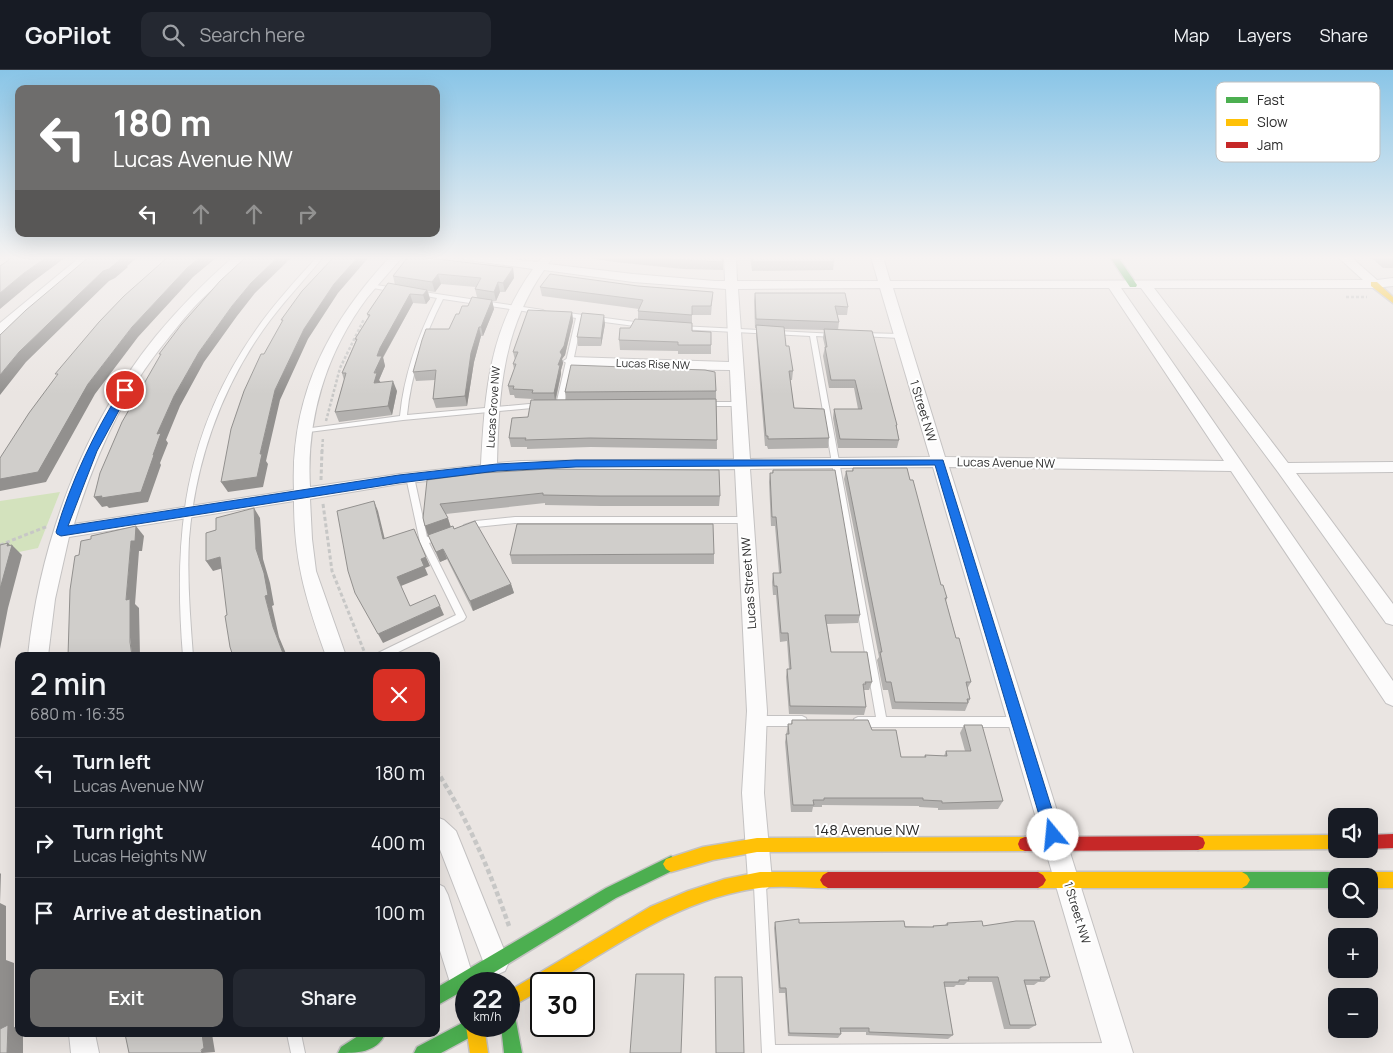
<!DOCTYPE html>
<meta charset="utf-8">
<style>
body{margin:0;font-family:Manrope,sans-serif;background:#242831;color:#f1f3f6;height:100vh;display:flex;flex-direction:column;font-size:19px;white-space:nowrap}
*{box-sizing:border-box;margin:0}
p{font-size:16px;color:#9ea1a6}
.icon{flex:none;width:28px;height:28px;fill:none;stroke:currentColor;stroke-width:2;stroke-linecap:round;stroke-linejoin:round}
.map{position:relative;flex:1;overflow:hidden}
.details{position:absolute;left:15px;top:582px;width:425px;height:385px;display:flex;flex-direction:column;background:#171b24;border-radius:10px;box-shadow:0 5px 20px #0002}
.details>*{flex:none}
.top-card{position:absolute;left:15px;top:15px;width:425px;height:152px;border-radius:10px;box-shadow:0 5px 20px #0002;background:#6e6d6c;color:#fff;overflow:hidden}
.tools{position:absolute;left:1328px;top:738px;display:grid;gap:10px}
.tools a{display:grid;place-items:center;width:50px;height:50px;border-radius:10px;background:#171b24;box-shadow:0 5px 20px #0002;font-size:25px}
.speed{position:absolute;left:455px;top:902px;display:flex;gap:10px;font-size:25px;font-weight:700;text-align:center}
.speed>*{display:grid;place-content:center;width:65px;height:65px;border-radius:50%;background:#171b24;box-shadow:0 5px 20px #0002;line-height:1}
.speed small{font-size:12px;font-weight:400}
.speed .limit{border:2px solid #111;border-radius:8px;background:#fff;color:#111}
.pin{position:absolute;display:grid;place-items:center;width:42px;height:42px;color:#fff;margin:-21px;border:2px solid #fff;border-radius:50%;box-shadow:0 1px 5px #0007}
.me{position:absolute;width:55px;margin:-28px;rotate:343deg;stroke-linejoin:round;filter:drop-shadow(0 0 4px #0008)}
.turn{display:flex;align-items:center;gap:18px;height:105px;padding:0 15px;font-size:22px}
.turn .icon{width:65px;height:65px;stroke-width:2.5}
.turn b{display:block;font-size:35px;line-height:42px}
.lanes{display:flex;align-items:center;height:48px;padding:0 15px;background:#0003;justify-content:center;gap:25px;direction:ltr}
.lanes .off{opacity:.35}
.round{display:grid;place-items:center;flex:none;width:52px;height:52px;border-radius:10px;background:#242831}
.headline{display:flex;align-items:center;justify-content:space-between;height:85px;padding:0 15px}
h1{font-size:30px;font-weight:600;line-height:38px}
.cta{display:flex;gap:10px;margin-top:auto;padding:10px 15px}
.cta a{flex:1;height:58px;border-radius:10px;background:#6e6d6c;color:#fff;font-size:20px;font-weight:600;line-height:58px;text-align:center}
.cta a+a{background:#242831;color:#f1f3f6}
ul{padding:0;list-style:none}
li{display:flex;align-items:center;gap:15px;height:70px;padding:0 15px;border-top:1px solid #363941}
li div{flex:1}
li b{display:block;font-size:19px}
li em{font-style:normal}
header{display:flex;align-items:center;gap:30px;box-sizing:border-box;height:70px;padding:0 25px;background:#171b24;border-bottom:1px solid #363941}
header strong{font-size:24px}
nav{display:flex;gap:28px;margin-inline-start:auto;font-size:18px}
.search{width:350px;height:45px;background:#242831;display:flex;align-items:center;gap:12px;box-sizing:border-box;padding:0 18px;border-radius:10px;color:#9ea1a6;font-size:19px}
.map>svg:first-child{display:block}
.green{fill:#d3e2bd}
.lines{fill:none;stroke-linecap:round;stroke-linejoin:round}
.lane-casing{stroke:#c4c2c2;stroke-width:2}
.street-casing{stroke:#c4c2c2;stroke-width:2}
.fast-casing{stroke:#c4c2c2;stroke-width:3}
.slow-casing{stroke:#c4c2c2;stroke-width:3}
.jam-casing{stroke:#c4c2c2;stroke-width:3}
.path-far2{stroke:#c7c7c6;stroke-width:2.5;stroke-dasharray:3 2;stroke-linecap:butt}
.path-far1{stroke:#c7c7c6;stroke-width:3;stroke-dasharray:4 2.5;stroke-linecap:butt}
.path{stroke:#c7c7c6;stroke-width:4.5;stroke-dasharray:5 3;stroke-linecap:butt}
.lane{fill:#fcfbfb;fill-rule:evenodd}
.street{fill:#fcfbfb;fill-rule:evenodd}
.fast{fill:#4caf50;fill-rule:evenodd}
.slow{fill:#ffc107;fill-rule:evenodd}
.jam{fill:#c62828;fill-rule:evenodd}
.wall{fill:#b3b1af}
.shaded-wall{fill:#92908e}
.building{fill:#d0cecb;stroke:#92908e}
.route{fill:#1a73e8;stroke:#114b97}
.labels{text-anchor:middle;stroke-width:4;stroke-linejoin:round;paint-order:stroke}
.far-street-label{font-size:11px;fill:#2c2c2c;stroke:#fff}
.street-label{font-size:12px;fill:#2c2c2c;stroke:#fff}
.near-street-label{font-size:15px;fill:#2c2c2c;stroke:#fff}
.key{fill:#fff;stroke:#c0c0c0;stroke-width:1}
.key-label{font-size:14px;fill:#2c2c2c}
</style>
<header>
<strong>GoPilot</strong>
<div class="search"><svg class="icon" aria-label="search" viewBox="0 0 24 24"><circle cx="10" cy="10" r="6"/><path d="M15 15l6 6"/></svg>Search here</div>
<nav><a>Map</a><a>Layers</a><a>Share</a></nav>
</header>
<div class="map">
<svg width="1393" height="983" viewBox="0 0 1393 983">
<rect width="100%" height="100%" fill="#eae5e2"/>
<!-- green -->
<path class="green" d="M60,422L38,478L0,486V431Z"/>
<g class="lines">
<!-- lane casing -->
<g class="lane-casing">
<path id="lane" d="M317,187H323C303,212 281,234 263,260C220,321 195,394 189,469C187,508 190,547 193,586H183C173,464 184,363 256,260C274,234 296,210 317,187Z
M370,214L395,218L398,220L395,222L368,217L367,216Z
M417,221L543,240L546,242L543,244L443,229C424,266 411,304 407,345L540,333H543V337L403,350L301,363L300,361L304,359L400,346C404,304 418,266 437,228L415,224V222Z
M561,242L642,253L645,255L642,257L582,249L564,335L560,337L556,335L576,248L559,245L558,244Z
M680,256L836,264V266L834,267L816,266L886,647H1018L1022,649L1023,652L1022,655L1018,657H858L854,655L853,652L854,649L858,647H876L810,266L678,259V257Z
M862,263L900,264L903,266L900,268L860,266V264Z
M702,332H738L742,334L738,336H705L701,334Z
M410,404L414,407L427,467L440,463L444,466L443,468L429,473L466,547L464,550L390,586H376L378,583L456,545L420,472L406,407Z
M515,447H745L749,450L745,453H515L476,457L467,460L463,457L464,455L476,451Z
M757,646H802L806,648L807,651L806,654L802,656H757L753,654L752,651L753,648Z
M760,810L764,812L766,816L775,975L1114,973L1119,975L1121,980L1120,983H762L754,816L756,812Z
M287,964H301L305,983H291Z"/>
</g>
<!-- street casing -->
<g class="street-casing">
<path id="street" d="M80,187H93L5,263L0,264V253Z
M233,187H245C234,202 217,214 204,227C190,240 178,256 166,271C123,323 94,389 74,454L294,420C290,327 328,253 390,187H402C391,201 378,214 367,228C326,283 306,349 310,417L399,404L481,395C485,322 489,260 533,199L467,190L461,187H493L538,192L542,187H550L552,189L548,194L633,204L715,211H725L724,187H736L737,211H878L871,187H883L890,211L1363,210L1338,187H1351L1377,210L1393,208V216L1374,218H1154L1288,393L1393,392V402L1296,403L1393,534V555L1386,553L1278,402L1141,218H1121L1393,611V636L1386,633L1231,401L949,397L1133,983H1105L933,397L750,399L767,641L764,723L772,810L768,818L760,822L752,818L748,810L742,723L747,641L735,399L521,401L399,414L310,429L312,469L316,501L346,586H326C306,530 294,492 294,431L69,467L55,529L48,586H28C40,472 83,356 156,266C180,237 205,212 233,187ZM544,200L633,212L726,219L729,292L570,287L563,291L570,295L651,299L730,300L734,389L521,391L497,393C499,322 502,261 544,200ZM880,218L930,387L750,389L738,219ZM893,218H1109L1224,391L945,387Z
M436,747L444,750L456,761L509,892L505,901L496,905L487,901L439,777L436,774Z
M436,813L444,817L448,825L475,913L466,914V924L462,926L453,922L436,868Z
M69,964H95L99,983H71Z"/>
</g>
<!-- fast casing -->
<g class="fast-casing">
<path id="fast" d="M1110,187H1118L1137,215L1136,217H1130Z
M671,786L676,789L679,794L676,799L616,828L475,914H466V919L436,936V918L606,818Z
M1242,802H1336L1342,806H1336V818H1242L1237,815L1234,810L1237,805Z
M509,943L515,946L522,983H504L501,956H509Z
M466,951V956H482L480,962L441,983H414L417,977Z
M361,964H385C377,983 356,983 338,983L341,977Z"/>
</g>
<!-- slow casing -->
<g class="slow-casing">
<path id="slow" d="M1371,212H1377L1393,227V233L1371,216Z
M1336,765L1337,779H1336L1198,780L1193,778L1191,773L1193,768L1198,766Z
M1025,767L1030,769L1032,774L1030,779L1025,781L757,782L713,790L671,802L666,799L663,794L666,789L703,777L757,768Z
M760,802H828L833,805L836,810L833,815L828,818C806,818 781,815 759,818C682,828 617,875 552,914H541V920L509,938V921L650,837L688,821L725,809Z
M1038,802H1242L1247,805L1250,810L1247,815L1242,818H1038L1033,815L1030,810L1033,805Z
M1369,802H1393V818H1369V806H1363Z
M466,956H484L488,983H470Z"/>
</g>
<!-- jam casing -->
<g class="jam-casing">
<path id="jam" d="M1393,764V778L1369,779H1368L1369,765Z
M1198,766L1203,768L1205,773L1203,778L1198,780L1025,781L1020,779L1018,774L1020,769L1025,767Z
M828,802H1038L1043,805L1046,810L1043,815L1038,818H828L823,815L820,810L823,805Z"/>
</g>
<!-- path-far2 -->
<path class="path-far2" d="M1346,227H1367
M326,351L340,298L364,249
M322,382L323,367"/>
<!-- path-far1 -->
<path class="path-far1" d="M321,410L322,380
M323,434L332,501L366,586
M0,475L48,456"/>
<!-- path -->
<path class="path" d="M436,700C468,749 490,801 509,856"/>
<!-- lane -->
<use href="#lane" class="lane"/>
<!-- street -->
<use href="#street" class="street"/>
<!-- fast -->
<use href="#fast" class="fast"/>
<!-- slow -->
<use href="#slow" class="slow"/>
<!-- jam -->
<use href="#jam" class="jam"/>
</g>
<!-- wall -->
<path class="wall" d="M581,187H723V200L683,199L614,192Z
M750,187H833L834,192L833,200L752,201Z
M1370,187H1393V198H1383Z
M513,198L514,208L505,222H500L496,231H492L494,239L483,266H481L474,292L467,336L436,338L433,329L435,310L416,311L413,302L449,259L459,244L468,236L477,227L475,219L476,217L441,214L435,222L428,221L430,229L426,234L413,233L383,288L385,296L379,310L380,312L397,321L392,345L339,352L335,342L344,310L342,303L356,270L355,269L368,247L367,244L395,215L393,206Z
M638,216L713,222L711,245H692V261L711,262V284H678V281L620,280L619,270L638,249V241L639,239L542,226L540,217Z
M755,223L848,237L847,245H837L839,252L838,260L897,355V359L899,370L897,378H838L833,348L834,339H858L854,318H829L823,286L825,277L823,268L824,260L784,259L786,276L793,301L792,310H790L794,338L829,368L828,378L768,379L767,376H765L756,265V258H755L754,231Z
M572,242L573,251L565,285L562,289L563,293L561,300V304L556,330H566L565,322L716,321L717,379L591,377L527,379V377H511L509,368L528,347L534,330L533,329L515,328L514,325H510L508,316L514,299L513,294L515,290L513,282Z
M605,254L601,276H578L577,267Z
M853,398L941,515L947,528L946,531L956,568L971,612L967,619L970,629L965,641L892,639L888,620H883L877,590L879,587L844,409L846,401H852Z
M773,400L860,545L858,553L827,554L831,582L872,612L869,620H864V622L866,637L864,645L789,644L786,607L787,599H789L787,571L780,572L776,525H773L772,512L773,503H779L775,456H771L769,412L770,403H772Z
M427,410L720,426L719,436H601L545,435V433L446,444L451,457L511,514L514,523L473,541L447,489L440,492L432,475L425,456Z
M714,484V494H512L510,485Z
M792,650L872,660L901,687H924L925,685L944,686L946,681H965L960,663L964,655L1003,731L998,739L938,740V738L919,737V736L822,735V737H813L812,742H791L785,672L788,654H791Z
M775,852L932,857L933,856L945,855L947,853L983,856L1050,907L1044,912H1038L1034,915H1026L1036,955L1029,959H1004L992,912H967L964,915H956L954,917H945L953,965L948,969L866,965V962H841V964L838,968L788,966L785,923H779L774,858Z"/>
<!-- shaded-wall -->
<path class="shaded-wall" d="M47,187H66L31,213L0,239V223L24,203Z
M121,187H138L127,196L128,197L115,208L109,211L26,292L0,325V305L19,282L103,201Z
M201,187H217L193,207L138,267L95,324L46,412L0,421V409L88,314L132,257L188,197Z
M278,187H292L255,223L237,246L204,292L180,336L166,370L168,373L160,393L161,395L148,432L109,438L107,436L102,437L94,427L157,364L174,326L199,282L232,236L251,213Z
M358,187H369L338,223L308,269L280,330L266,391L268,394L263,417L228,422L221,412L260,384L275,320L304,259L334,214Z
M513,198L514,208L505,222L503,213Z
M438,204L441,214L435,222L432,212Z
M498,212L500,222L496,231L494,222Z
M427,220L430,229L426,234L423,225Z
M410,224L413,233L383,287L385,296L379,310L381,313H374L377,286L380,278Z
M492,230L494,239L483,266L481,257Z
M572,242L573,251L565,285L562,289L563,293L561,300V304L555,331L554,323L560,282Z
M604,245L605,254L601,276V268Z
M479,257L481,266L474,292L467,336L465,326L471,283Z
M393,311L397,321L392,345L388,336Z
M374,431L378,441L387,478L383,469Z
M254,438L260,448L263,489L270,513L274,535L272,536L279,567L287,586H284L273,557L265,526L256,479Z
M448,448L451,458L428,466L425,456Z
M136,456L144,466L142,481H139L135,534L139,538L140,586H132L126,530L131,471Z
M8,473L12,477V475L22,485L8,538L0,579V519Z
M443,479L447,489L440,492L436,482Z
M220,487L227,497L213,501L206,491Z
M426,487L430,496L425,498L428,505L401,516L397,507L421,489Z
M511,514L514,523L473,541L470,531Z
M440,536L444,545L383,573L378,564Z
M0,803L1,804L0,833L6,836V890L14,893V957L19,958V964H23V983H7L0,959Z
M202,964H212L215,982L202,983Z"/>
<!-- building -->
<path class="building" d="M13,187H47L24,203L0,223V196Z
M89,187H121H120L122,188L109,199L103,201L19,282L0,305V265L26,240Z
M168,187H201L188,197L132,257L88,314L38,402L0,409V388L29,343L58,304H55L99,252L124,226Z
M246,187H278L251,213L232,236L199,282L174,326L157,364L161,363L153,385H154L141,422L101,428L102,426L94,427L100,403L122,352L161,284H159L181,255L220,211Z
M334,187H358L334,214L304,259L275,320L260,384H262L257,407L221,412L231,359L244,321L261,284H264L283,250H281L302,221Z
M408,187H420L513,198L503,213L498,212L494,222L475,219L481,208L438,204L432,212L393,206Z
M647,187H723V192L682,190Z
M752,187H833L834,192H752Z
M1386,187H1393V189H1389Z
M550,204L638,216L713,222L711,236H692V245L638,241L643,230L540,217Z
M388,213L427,220L423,225L410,224L380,278L377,286H382L374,303H377L374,313L393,311L388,336L335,342L346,303H342L357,269H355L370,245L367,244Z
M755,223H845L848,237L835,236L839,252L756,249Z
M472,227L492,230L481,257H479L471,283L465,326L433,329L436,300L413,302L422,270L426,259H449L456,244H459L462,236H468Z
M528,240L572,242L564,276L560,282L562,285L558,295H560L554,323H532L533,320L513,319L514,316H508L516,294H513L518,282H513Z
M582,243L604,245L601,268L577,267Z
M635,249L692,253V261L711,262V275H678V272L619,270L620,258H630Z
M756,255L784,257L786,276H789L793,301H789L794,338L824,339L829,368L768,369V366H766Z
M824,259L872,261L897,355H896L899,370L840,369L834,339H862L855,310H831L825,277H827Z
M571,295L705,300L715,302L716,321L565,322Z
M716,329L717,370L590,368L525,370L526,368H509L512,348L528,347L531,330Z
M853,398H907L910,410H913L941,515H943L947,528H945L956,568H959L971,612H966L970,629H967L968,633L895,632L891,612H886L880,582H882L846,401H853Z
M548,399L719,400L720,426H600L543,425V423L440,434L448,448L425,456L423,448L427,410L481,403Z
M773,400H835L860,545H825L831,582H867L872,612H865L866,614H863L866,637L790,636L787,599H791L788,563H781L777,516H774L773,503H781L776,447H772L770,403H773Z
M374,431L383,469L414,459L426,487L421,489L424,496L397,507L410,536L435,525L440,536L378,564L355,523L348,501L337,441Z
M254,438L256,479L264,503L268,525L265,526L273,557L284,586H233L230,577L225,546L227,545L220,487L206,491V463L216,460V448Z
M475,451L511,514L470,531L443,479L436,482L428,465L453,456L454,459Z
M517,454H713L714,484L510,485Z
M136,456L135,471H131L126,530L130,529V572L132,586H68L70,520L75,486L79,485L81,471L91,469V466Z
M8,473L7,476L12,475L0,519V475Z
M792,650H868L872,660H896L901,687H926L925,685L947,686L946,681H971L964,655H982L1003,731L942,733V731L923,730V728H824V730H813L814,735H793L786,664H789L788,654H792Z
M799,849V853L904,851L905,857H934L933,856L948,855L947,853L982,851L983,856L1016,851H1034L1050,907H1040L1041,910H1024L1036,955H1010L998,907H968L969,910H959V912H944L953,965L869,962V958H840L841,964L789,963L786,918H780L775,852Z
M636,904H684L681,983H630Z
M715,907H742L744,983H716Z
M8,955L7,983H0V959Z
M125,964H202L204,978L201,980L202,983H129Z"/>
<!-- sky -->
<linearGradient id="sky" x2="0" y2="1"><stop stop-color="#89c5e7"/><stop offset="0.58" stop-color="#f6f3f2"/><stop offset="1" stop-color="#f6f3f2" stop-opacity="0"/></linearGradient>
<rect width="1393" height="324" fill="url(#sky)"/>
<!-- route -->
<path class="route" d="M122,318H125L130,320L97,381L68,456L399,405L497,394L576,390H943L1060,765L1058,770L1053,772L1047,770L1045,765L935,395L576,397L497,401L399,413L61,466L57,464L56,462C71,411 94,363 122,318Z"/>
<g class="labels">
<!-- far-street labels -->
<g class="far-street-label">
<text transform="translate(653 294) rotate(2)" y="4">Lucas Rise NW</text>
<text transform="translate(493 337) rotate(-86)" y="4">Lucas Grove NW</text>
</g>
<!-- street labels -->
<g class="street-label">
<text transform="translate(923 341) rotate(73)" y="4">1 Street NW</text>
<text transform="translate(1006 393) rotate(1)" y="4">Lucas Avenue NW</text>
<text transform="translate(749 513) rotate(-94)" y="4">Lucas Street NW</text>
<text transform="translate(1077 843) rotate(73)" y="4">1 Street NW</text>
</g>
<!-- near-street labels -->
<g class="near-street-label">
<text x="867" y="765">148 Avenue NW</text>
</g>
</g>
<!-- legend -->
<rect x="1216" y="12" width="164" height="80" rx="8" class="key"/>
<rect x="1226" y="27" width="22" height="6" fill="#4caf50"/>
<rect x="1226" y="49" width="22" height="7" fill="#ffc107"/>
<rect x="1226" y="72" width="22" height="6" fill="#c62828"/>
<g class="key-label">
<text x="1257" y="35">Fast</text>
<text x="1257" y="57">Slow</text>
<text x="1257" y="80">Jam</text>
</g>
</svg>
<div class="tools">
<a><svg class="icon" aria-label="sound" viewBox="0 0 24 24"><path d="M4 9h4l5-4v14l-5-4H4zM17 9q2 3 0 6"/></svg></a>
<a><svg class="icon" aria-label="search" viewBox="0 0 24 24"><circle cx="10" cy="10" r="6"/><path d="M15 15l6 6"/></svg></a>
<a>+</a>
<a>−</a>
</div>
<div class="speed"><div>22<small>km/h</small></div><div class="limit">30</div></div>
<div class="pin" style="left:125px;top:320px;background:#d93025"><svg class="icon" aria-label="arrive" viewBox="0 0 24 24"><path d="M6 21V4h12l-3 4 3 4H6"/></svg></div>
<svg class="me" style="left:1053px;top:765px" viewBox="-20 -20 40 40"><circle r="19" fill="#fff"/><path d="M0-13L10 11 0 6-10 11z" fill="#1a73e8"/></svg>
<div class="top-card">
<div class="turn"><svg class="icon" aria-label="left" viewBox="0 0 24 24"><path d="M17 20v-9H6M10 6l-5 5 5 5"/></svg><div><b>180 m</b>Lucas Avenue NW</div></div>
<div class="lanes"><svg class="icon" aria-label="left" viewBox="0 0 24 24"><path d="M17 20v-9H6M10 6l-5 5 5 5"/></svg><svg class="icon off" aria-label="ahead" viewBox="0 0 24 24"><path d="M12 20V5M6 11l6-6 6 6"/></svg><svg class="icon off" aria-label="ahead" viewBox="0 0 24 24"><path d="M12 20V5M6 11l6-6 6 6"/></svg><svg class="icon off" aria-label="right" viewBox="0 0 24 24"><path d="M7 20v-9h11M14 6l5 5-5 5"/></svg></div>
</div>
<section class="details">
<div class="headline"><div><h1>2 min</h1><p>680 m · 16:35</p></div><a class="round" style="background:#d93025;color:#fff"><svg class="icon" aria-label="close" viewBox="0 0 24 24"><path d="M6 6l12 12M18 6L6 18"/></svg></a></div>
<ul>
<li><svg class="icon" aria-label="left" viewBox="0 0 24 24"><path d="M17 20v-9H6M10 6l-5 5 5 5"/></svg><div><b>Turn left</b><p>Lucas Avenue NW</p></div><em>180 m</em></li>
<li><svg class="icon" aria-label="right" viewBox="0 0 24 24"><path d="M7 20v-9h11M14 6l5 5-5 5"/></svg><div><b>Turn right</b><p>Lucas Heights NW</p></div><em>400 m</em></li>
<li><svg class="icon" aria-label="arrive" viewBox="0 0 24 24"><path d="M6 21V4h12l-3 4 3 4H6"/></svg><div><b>Arrive at destination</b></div><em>100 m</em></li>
</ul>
<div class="cta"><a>Exit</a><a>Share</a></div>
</section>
</div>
